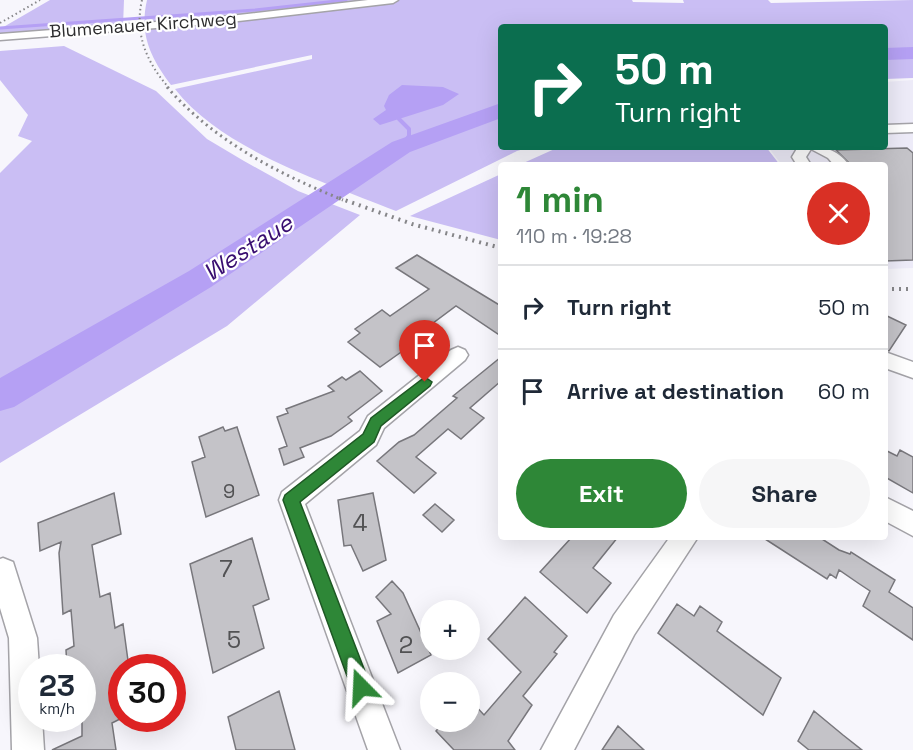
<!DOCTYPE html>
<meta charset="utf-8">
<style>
body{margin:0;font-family:"Space Grotesk",sans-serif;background:#f6f6f7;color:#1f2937;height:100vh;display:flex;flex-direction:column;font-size:22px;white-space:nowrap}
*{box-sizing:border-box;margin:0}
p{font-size:20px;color:#747a83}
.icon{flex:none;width:33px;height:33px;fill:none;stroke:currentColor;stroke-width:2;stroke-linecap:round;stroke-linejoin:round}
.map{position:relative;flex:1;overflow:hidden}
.drawer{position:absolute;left:498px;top:162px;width:390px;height:378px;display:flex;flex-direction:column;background:#fff;border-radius:6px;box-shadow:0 6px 24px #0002}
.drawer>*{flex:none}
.top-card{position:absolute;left:498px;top:24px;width:390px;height:126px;border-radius:6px;box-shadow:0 6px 24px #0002;background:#0b6e4f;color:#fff;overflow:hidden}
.buttons{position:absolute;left:420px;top:600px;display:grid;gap:12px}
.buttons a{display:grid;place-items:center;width:60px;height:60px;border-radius:50%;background:#fff;box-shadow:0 6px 24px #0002;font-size:30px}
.speed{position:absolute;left:18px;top:654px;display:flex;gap:12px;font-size:30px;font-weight:700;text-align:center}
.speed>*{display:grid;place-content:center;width:78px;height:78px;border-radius:50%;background:#fff;box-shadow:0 6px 24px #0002;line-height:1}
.speed small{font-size:15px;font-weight:400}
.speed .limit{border:9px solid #d22;background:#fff;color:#111}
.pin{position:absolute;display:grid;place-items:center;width:51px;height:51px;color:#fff;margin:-62px -26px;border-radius:50% 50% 50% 0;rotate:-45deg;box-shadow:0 0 6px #0007}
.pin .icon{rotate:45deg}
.me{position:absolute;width:66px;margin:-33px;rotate:339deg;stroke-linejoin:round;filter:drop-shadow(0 0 4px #0008)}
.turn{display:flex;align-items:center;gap:21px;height:126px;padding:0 18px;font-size:27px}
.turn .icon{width:78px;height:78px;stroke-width:2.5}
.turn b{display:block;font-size:42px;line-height:51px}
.round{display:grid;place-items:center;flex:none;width:63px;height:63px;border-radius:32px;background:#f6f6f7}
.headline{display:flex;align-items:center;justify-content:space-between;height:102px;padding:0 18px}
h1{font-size:36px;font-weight:700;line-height:45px;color:#2e8737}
.button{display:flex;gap:12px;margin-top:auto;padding:12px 18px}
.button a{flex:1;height:69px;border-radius:36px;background:#2e8737;color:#fff;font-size:24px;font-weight:700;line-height:69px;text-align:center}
.button a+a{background:#f6f6f7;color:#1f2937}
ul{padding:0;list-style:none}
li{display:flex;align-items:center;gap:18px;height:84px;padding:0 18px;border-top:2px solid #e0e1e3}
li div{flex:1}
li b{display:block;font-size:22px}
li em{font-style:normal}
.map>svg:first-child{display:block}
.built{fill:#edebf8}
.green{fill:#cabef4}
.water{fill:#b5a0f4}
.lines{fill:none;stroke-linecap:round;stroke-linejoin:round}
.stream-far1{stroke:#b5a0f4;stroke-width:3}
.stream{stroke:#b5a0f4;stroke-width:4}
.river{fill:#b5a0f4;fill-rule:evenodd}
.building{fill:#c4c3c8;stroke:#78777c;stroke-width:1.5}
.minor-casing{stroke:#a4a3a8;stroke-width:3}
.minor{fill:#fff;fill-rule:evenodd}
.rail-far2{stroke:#868689;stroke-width:2;stroke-dasharray:1.5 3;stroke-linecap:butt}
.rail-far1{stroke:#868689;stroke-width:3;stroke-dasharray:2 4;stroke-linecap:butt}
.rail{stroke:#868689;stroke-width:4;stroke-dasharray:2 5;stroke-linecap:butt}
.route{fill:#2e8737;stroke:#1e5824;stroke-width:1.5}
.labels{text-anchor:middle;stroke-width:4.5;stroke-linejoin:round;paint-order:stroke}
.far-street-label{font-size:18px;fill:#2c2c2e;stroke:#fff}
.number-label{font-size:20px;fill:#525254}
.water-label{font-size:24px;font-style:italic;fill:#380d70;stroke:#fff}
.near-number-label{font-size:24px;fill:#525254}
</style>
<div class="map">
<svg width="913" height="750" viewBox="0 0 913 750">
<rect width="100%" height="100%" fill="#f7f6fc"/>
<!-- built -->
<path class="built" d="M913,80V268L885,269V165H782L768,147H885V82Z"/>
<!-- green -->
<path class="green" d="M50,0H124L123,26L0,35V29Z
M147,0H632L633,2L684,3L683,0H768L771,3L913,0V78L885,79V27H501V147H530L517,151L396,211C327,183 222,150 175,89L312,59V55L171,85C151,58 139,35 147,0Z
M64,46L156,91L207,139L244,161L298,191L360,215L227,326L0,463V173L32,141L18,136L28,115L0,80V51Z
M559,147H766L780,165H519Z
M501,174V240L410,216Z"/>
<!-- water -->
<path class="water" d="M402,85L443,87L459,94L443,105L380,125L373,119L386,110L384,106L389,95Z"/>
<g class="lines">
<!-- stream-far1 -->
<path class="stream-far1" d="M0,28L255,10L346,0"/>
<!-- stream -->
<path class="stream" d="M399,119L409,129V136L401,147"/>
<!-- river -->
<path class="river" d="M913,47V59L885,60V48Z
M501,103V118L410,152L211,287L14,407L0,411V378L189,271L392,142Z"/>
</g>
<!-- building -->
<path class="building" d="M907,148L913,153V260L885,261V165H851L836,150Z
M417,255L501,306V336L456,306L401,347L404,350L380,367L348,342L360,333L355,329L382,310L390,316L429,289L396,268Z
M885,315L906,325L889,351L885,350Z
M501,357V381L470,408L484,418L461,439L448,429L416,457L436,473L414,493L377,461L399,442L414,435L457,398L453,396Z
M360,371L382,391L348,417L352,421L331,436L300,448L304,457L284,465L279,449L287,446L277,417L288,413L286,409L334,391L328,386L342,377L346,380Z
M223,427L225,431L237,427L259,495L206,517L192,462L205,457L199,437Z
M885,450L897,456L900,450L913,457V493L885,477Z
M114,493L121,534L92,545L100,597L110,593L115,628L123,624L129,668H122V686L119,687L122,718L112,723L116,750H52L82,736V668H67L66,650L74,646L71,610L63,614L59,553L61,542L40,551L38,523Z
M373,493L386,560L363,571L351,545L344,546L338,500Z
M435,504L454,520L442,532L423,515Z
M572,537H618L593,568L611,583L587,613L540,572Z
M762,537H819L839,550L850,554L851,552L895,580L889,592L913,608V640L863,606L870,591L858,583L839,570L836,578L830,574L827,579Z
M252,538L269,599L253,606L264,648L213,673L190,564Z
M392,581L403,593L431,655L398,673L377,621L391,614L376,597Z
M525,597L567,636L554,652L557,654L523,696L532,705L508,741L515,750H454L436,731L444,722H470V700L484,715L521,672L488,639Z
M677,604L694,616L700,606L722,622L717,631L781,678L763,715L658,633Z
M279,691L295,750H236L228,717Z
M814,711L843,735L862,750H809L798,741Z
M618,726L644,750H602Z"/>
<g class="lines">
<!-- minor casing -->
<g class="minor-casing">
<path id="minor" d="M368,0H398L393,3L221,23L0,40V34L221,17Z
M913,124V132L885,133V125Z
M798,147C820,147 835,146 849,165H834L828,158L811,149L806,157L811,165H797L792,157Z
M458,347L465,350L468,355L465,360L384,428L376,445L305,504L400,750H368L279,500L282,492L360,431L368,416L451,350Z
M885,352L913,362V378L885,368Z
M885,497L913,511V536L885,521Z
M670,537H698L634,635L574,750H541L614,615Z
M3,558L13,562L37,638L39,668H32V718H42L44,750H12L9,638L0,608V559Z"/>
</g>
<!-- minor -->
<use href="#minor" class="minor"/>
<!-- rail-far2 -->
<path class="rail-far2" d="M142,0C134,34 147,63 169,88
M0,23L40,0"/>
<!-- rail-far1 -->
<path class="rail-far1" d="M167,87C214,141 277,173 343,200"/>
<!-- rail -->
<path class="rail" d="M339,198L412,224L501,248
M885,289H913"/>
</g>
<!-- route -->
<path class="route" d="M425,377L432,382L430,386L381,426L374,442L300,502L371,687L368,694L361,697L354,694L351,687L283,500L285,495L363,434L371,418Z"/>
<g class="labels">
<!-- far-street labels -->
<g class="far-street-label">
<text transform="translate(143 25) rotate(-4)" y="6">Blumenauer Kirchweg</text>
</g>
<!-- number labels -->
<g class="number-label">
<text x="229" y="498">9</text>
</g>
<!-- water labels -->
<g class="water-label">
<text transform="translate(248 248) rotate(-33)" y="8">Westaue</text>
</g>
<!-- near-number labels -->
<g class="near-number-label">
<text x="360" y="531">4</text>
<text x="226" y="577">7</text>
<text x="234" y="648">5</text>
<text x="406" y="653">2</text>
</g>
</g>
</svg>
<div class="buttons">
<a>+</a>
<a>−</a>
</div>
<div class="speed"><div>23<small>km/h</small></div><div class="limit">30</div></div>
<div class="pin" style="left:425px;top:382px;background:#d93025"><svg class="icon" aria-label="arrive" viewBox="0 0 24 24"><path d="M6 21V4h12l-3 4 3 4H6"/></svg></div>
<svg class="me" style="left:361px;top:687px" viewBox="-20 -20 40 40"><path d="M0-17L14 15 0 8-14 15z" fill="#2e8737" stroke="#fff" stroke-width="4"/></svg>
<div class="top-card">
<div class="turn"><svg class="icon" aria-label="right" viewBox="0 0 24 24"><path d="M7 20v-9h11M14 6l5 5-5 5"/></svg><div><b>50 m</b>Turn right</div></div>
</div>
<section class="drawer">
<div class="headline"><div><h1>1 min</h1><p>110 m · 19:28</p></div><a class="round" style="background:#d93025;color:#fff"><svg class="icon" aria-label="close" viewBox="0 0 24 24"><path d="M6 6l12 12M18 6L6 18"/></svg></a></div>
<ul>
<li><svg class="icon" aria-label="right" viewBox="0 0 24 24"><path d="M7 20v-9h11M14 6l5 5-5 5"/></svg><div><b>Turn right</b></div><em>50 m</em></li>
<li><svg class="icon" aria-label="arrive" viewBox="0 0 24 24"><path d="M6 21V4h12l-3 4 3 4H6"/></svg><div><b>Arrive at destination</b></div><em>60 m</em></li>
</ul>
<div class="button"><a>Exit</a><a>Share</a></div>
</section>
</div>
